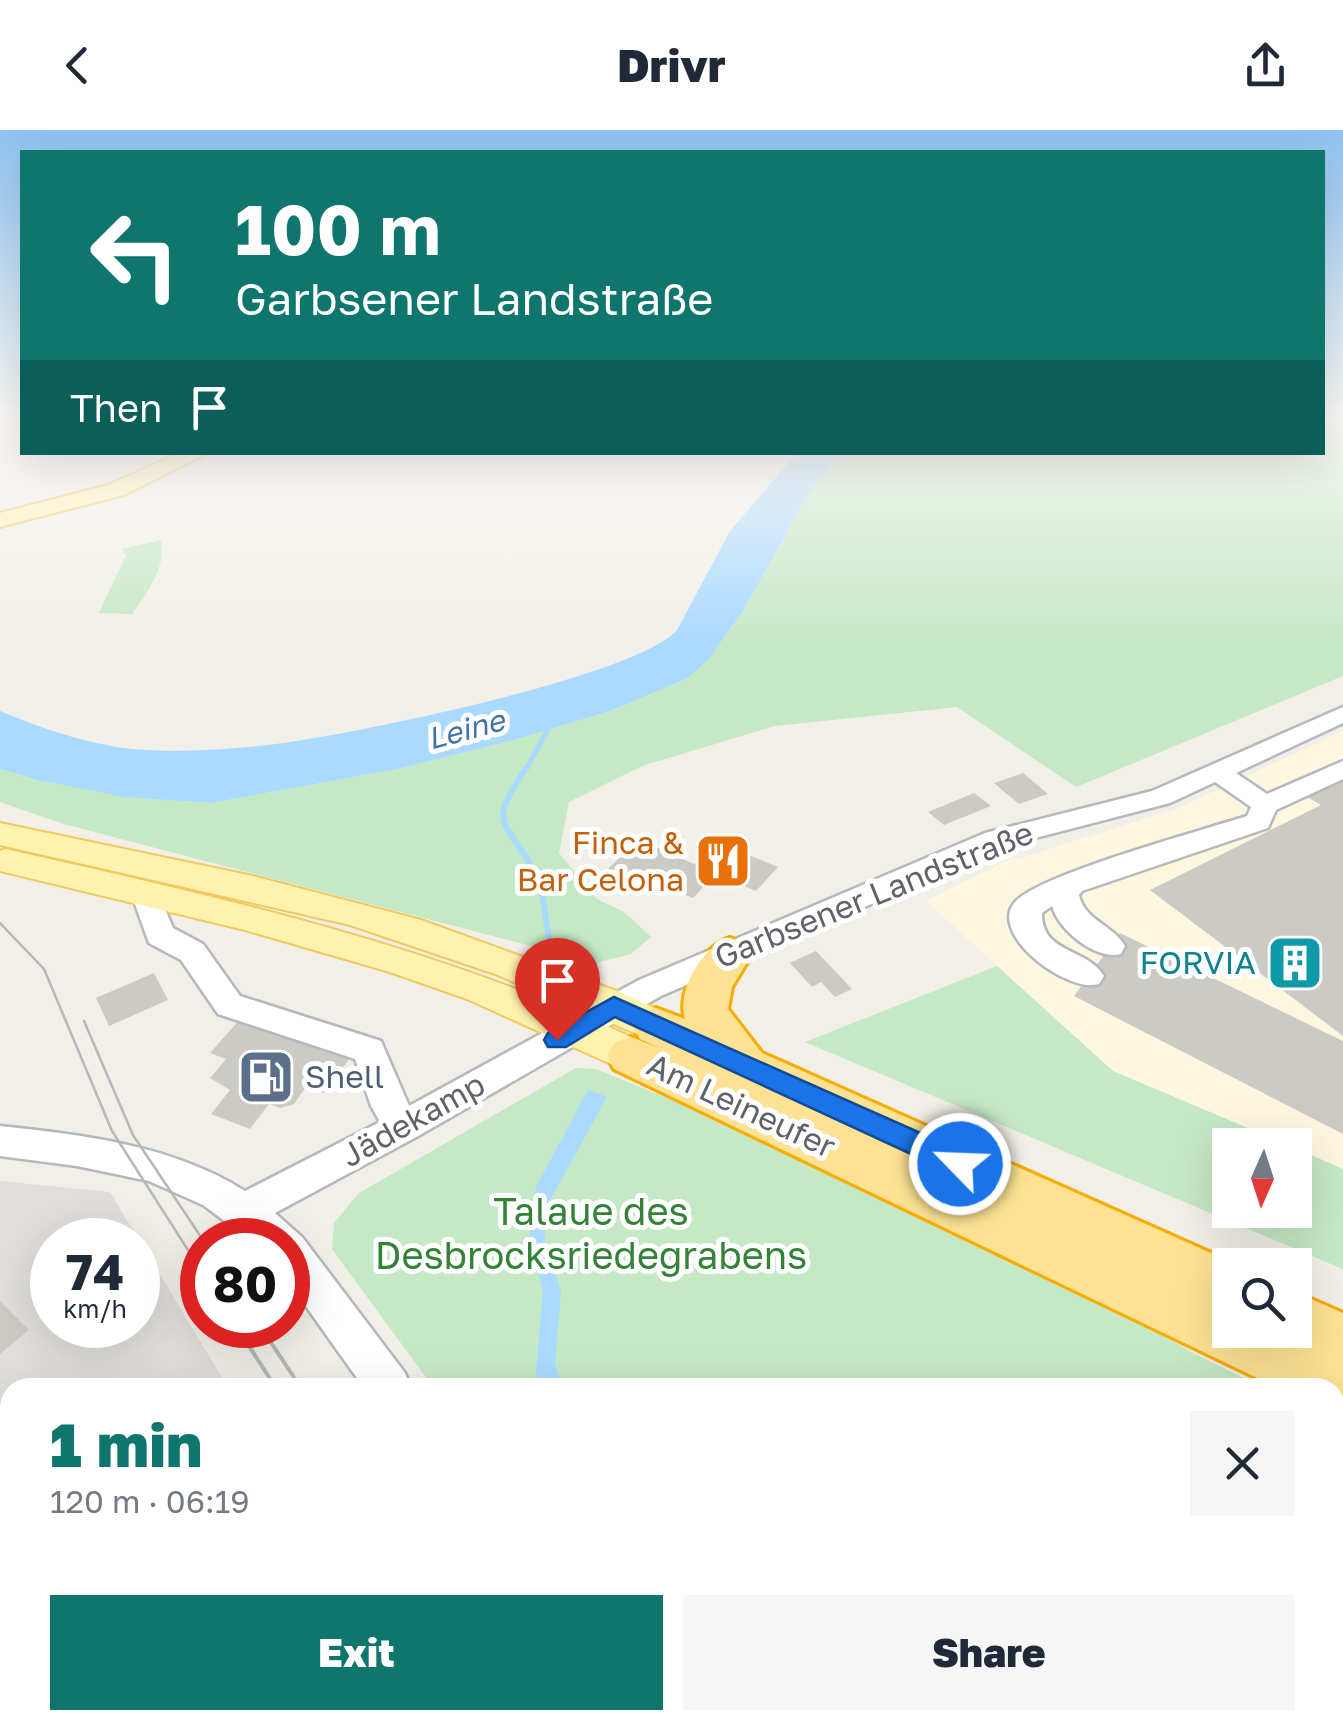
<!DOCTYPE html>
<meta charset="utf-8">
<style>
body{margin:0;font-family:"Golos Text",sans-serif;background:#f6f6f7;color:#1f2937;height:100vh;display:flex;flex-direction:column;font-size:38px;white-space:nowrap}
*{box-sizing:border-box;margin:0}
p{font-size:32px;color:#747a83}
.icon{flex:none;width:55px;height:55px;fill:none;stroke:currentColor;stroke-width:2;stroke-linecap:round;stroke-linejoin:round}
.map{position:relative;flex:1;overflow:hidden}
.panel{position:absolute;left:0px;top:1248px;width:1345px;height:352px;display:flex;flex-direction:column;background:#fff;border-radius:30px 30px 0 0;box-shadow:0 10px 40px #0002}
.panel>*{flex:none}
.top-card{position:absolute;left:20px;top:20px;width:1305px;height:305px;border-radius:0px;box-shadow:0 10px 40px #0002;background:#0f766e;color:#fff;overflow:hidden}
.needle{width:65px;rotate:183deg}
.buttons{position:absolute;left:1212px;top:998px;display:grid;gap:20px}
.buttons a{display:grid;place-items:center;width:100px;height:100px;border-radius:0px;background:#fff;box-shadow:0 10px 40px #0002;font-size:50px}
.speed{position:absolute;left:30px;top:1088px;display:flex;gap:20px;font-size:50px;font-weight:700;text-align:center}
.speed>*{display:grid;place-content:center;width:130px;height:130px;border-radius:50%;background:#fff;box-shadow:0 10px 40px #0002;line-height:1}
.speed small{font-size:25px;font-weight:400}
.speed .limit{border:15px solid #d22;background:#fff;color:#111}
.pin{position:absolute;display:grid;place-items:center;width:85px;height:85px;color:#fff;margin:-102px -42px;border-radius:50% 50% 50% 0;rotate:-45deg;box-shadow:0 0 10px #0007}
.pin .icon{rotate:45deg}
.me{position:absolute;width:110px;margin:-55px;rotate:294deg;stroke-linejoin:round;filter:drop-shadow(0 0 8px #0008)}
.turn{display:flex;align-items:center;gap:35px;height:210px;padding:0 50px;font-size:45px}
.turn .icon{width:130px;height:130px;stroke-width:2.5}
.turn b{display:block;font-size:70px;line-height:85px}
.then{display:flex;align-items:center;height:95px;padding:0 50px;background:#0003;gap:20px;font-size:38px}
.round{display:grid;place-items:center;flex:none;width:105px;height:105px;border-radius:0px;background:#f6f6f7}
.head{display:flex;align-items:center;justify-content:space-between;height:170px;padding:0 50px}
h1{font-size:60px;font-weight:800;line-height:75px;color:#0f766e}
.primary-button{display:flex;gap:20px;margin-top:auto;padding:20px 50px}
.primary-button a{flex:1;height:115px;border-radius:0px;background:#0f766e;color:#fff;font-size:40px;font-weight:800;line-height:115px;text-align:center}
.primary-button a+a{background:#f6f6f7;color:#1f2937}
header{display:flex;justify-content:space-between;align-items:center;height:130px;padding:0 50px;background:#fff;font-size:45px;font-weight:800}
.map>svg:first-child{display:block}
.commercial{fill:#fef7e0}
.industrial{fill:#e0deda;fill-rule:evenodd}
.green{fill:#c5e8c5}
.water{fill:#aadaff}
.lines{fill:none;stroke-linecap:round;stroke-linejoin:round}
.stream-far1{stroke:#aadaff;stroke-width:5}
.stream{stroke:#aadaff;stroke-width:6}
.building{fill:#cccac5}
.minor-casing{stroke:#b5b8bc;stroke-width:5}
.major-casing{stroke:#f2c960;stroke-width:4}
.highway-casing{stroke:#f9ab00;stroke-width:6}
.minor{fill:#fff;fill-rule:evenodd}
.major{fill:#fff2af;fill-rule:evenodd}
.highway{fill:#fde293;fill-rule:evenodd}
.tram-far1{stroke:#b6b7b8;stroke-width:2.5}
.tram{stroke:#b6b7b8;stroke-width:4}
.route{fill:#1a73e8;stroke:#114b97;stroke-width:2.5}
.labels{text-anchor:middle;stroke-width:10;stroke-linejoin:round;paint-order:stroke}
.far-water-label{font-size:30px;font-style:italic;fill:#4174aa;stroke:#fff}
.food-label{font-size:32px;fill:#c56008;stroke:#fff;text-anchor:end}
.street-label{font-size:32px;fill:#5f6368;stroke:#fff}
.culture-label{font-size:32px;fill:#0d838f;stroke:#fff;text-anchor:end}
.service-label{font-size:32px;fill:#4e5e75;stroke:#fff;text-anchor:start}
.near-park-label{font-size:38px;fill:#348238;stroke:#fff}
</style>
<header><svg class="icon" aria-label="back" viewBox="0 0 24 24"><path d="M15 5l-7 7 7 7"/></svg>Drivr<svg class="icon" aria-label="share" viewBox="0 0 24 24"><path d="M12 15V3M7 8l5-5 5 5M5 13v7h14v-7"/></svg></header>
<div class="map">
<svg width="1343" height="1599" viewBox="0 0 1343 1599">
<rect width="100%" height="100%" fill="#f1efe8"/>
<!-- commercial -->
<path class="commercial" d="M1343,601V1039L1113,941L926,771L1014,727L1017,729L1176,679Z"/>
<!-- industrial -->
<path class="industrial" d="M0,1051L110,1062L228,1257L10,1258V1590H427L433,1599H0ZM52,1110H138V1195H52Z"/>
<!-- green -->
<path class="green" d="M1323,289H1343V546L1076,657L957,577L775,596L642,636L569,672L559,723L597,769L624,782L651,807L631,824L596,833L64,694L0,672V639L37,650L124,667L211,673L397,639L514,610L610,581L688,548L708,530L743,481L810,362L841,323L1322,322Z
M161,410C168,434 146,465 132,484L99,483L126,425L122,419Z
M997,836L1113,941L1288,1015H1230V1080H1295V1018L1343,1039V1139L805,912Z
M576,938L596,939L697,980L1084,1159L1193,1223L1263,1257H433L332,1119L334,1093L359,1063Z
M1335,1293L1343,1297V1599H699L690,1590H1335Z"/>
<!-- water -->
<path class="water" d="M797,323H841L810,362L743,481L708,530L688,548L610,581L514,610L397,639L211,673L123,667L37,650L0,639V581C41,598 86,614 132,619C179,623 229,620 276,614C349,605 636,547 677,500L730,401Z
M588,960L607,967L544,1081L545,1113L561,1161L555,1235L563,1257H540L536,1242L543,1160L529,1110L536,1057Z
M1006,1590H1163C1140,1599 1040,1593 1006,1590Z"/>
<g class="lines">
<!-- stream-far1 -->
<path class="stream-far1" d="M526,639L551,594"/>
<!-- stream -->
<path class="stream" d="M527,637C483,699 509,690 534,742C545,764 545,790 550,813"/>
</g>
<!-- building -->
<path class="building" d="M1023,643L1048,664L1019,674L994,653Z
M1343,643V906L1150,760L1321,675L1302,664Z
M974,663L991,676L944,695L928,682Z
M649,714L694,734L713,724L740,728L744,723L778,737L756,761L735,752L726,757L706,754L693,768L640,746L631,753L605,742L632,715L643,719Z
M1120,803L1343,911V1004L1074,866Z
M816,821L852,859L835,867L821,852L812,857L790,833Z
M154,843L168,870L109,896L96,868Z
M258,869L368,904L324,963L306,957L294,974L280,978L269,974L250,999L211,984L230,960L210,948L226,929L210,923Z
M0,1171L29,1200L0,1224Z"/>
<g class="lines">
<!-- minor casing -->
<g class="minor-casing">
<path id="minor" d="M1343,577V593L1236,643L1267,664L1343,631V649L1276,680L1268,698L1082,761L1079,765C1085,791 1112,794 1125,816L1121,824C1097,831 1058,800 1052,776L1042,783C1041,824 1088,818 1104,846L1099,854C1068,864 985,803 1016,771C1044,743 1201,701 1247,686L1251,677L1215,652L1170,673L1004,716L661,866L418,1006L275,1083L302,1107L405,1243L411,1258H364L288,1151V1110H250L203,1075L149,1051L77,1036L0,1026V996C84,1005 172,1015 245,1061L380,992L371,976L355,929L218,884L181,830L149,813L131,763L135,756H155L173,798L203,814L240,866L381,911L409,976L639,850L985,703L1152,661Z
M597,1590H653L657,1599H601Z"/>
</g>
<!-- major casing -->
<g class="major-casing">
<path id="major" d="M182,322H211L124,365L0,397V383L108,355Z
M0,693L253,746L421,790L622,863L670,885L676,896L670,907L656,912L495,844L350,795L0,715Z
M5,719C225,768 441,817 646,914L652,926L646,938L631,943L467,869L390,842L245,800L0,741V721Z"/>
</g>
<!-- highway casing -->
<g class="highway-casing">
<path id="highway" d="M730,808L745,813L752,824L732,857L728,879L762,923L1238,1135H1230V1200H1295V1162L1343,1183V1288L1335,1285V1258H1278L614,939L607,926L614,913L631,907L659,918L640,909L633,896L640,883L656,878L685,889C676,860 703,816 730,808Z"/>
</g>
<!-- minor -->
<use href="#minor" class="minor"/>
<!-- major -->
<use href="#major" class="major"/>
<!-- highway -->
<use href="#highway" class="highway"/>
<!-- tram-far1 -->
<path class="tram-far1" d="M0,793L44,839L112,1001L202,1142
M84,891L133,1005L203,1110
M236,1195L240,1201
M259,1195L263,1201"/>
<!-- tram -->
<path class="tram" d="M238,1199L276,1258
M262,1199L301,1258
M494,1590L500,1599
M526,1590L532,1599"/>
</g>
<!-- sky -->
<linearGradient id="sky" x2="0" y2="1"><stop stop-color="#8fc3f1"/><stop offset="0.56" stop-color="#f9f8f5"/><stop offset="1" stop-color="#f9f8f5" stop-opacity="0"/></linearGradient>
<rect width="1343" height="513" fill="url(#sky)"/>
<!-- route -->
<path class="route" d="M614,867L970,1025L974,1034L970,1042L960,1046L950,1042L615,887L566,917H548L544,910L548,903Z"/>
<!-- icons -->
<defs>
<g id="restaurant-square" transform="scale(2.875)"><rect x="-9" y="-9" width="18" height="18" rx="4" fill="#e8710a" stroke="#fff"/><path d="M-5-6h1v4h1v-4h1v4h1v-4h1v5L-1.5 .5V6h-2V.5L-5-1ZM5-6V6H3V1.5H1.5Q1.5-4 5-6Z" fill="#fff"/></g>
<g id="building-square" transform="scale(2.875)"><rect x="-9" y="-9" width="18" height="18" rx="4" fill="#0f9aa8" stroke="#fff"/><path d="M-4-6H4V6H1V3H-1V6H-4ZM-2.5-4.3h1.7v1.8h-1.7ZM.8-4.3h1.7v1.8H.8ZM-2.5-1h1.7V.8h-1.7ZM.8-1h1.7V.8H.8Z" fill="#fff"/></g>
<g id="fuel-square" transform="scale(2.875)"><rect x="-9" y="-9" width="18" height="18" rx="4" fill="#5c6f8a" stroke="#fff"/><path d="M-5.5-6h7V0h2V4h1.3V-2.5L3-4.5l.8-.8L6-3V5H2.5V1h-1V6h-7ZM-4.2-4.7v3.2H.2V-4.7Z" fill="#fff"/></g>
</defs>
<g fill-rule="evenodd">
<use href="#restaurant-square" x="723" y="731"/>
<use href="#building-square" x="1295" y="833"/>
<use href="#fuel-square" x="266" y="947"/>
</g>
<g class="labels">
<!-- far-water labels -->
<g class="far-water-label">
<text transform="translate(466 600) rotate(-15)" y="10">Leine</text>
</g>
<!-- food labels -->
<g class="food-label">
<text x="684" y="724">Finca &amp;<tspan x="684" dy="37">Bar Celona</tspan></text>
</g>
<!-- street labels -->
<g class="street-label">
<text transform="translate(874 765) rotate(-22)" y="11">Garbsener Landstraße</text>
<text transform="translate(741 976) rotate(25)" y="11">Am Leineufer</text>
<text transform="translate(413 990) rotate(-29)" y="11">Jädekamp</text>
</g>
<!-- culture labels -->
<g class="culture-label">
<text x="1256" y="844">FORVIA</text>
</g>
<!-- service labels -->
<g class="service-label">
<text x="305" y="958">Shell</text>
</g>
<!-- near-park labels -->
<g class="near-park-label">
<text x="591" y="1095">Talaue des<tspan x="591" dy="44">Desbrocksriedegrabens</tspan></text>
</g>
</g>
</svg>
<div class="buttons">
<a><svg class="needle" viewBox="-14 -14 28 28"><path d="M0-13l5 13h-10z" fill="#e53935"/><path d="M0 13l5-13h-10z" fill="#747a83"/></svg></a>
<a><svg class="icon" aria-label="search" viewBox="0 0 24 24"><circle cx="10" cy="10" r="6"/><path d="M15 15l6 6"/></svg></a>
</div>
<div class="speed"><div>74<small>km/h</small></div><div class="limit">80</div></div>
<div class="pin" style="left:557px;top:910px;background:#d93025"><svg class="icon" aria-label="arrive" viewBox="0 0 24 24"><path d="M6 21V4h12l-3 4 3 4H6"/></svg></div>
<svg class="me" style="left:960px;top:1034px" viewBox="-20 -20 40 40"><circle r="17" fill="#1a73e8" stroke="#fff" stroke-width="3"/><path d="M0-11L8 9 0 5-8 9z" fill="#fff"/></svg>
<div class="top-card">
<div class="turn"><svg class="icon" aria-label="left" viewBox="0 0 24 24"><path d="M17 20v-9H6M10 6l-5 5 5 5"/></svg><div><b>100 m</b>Garbsener Landstraße</div></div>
<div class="then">Then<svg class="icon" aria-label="arrive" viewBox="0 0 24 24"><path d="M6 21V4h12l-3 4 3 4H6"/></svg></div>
</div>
<section class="panel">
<div class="head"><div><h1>1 min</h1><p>120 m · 06:19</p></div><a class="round"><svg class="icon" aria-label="close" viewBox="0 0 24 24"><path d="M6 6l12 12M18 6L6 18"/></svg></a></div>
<div class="primary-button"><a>Exit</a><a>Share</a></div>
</section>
</div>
